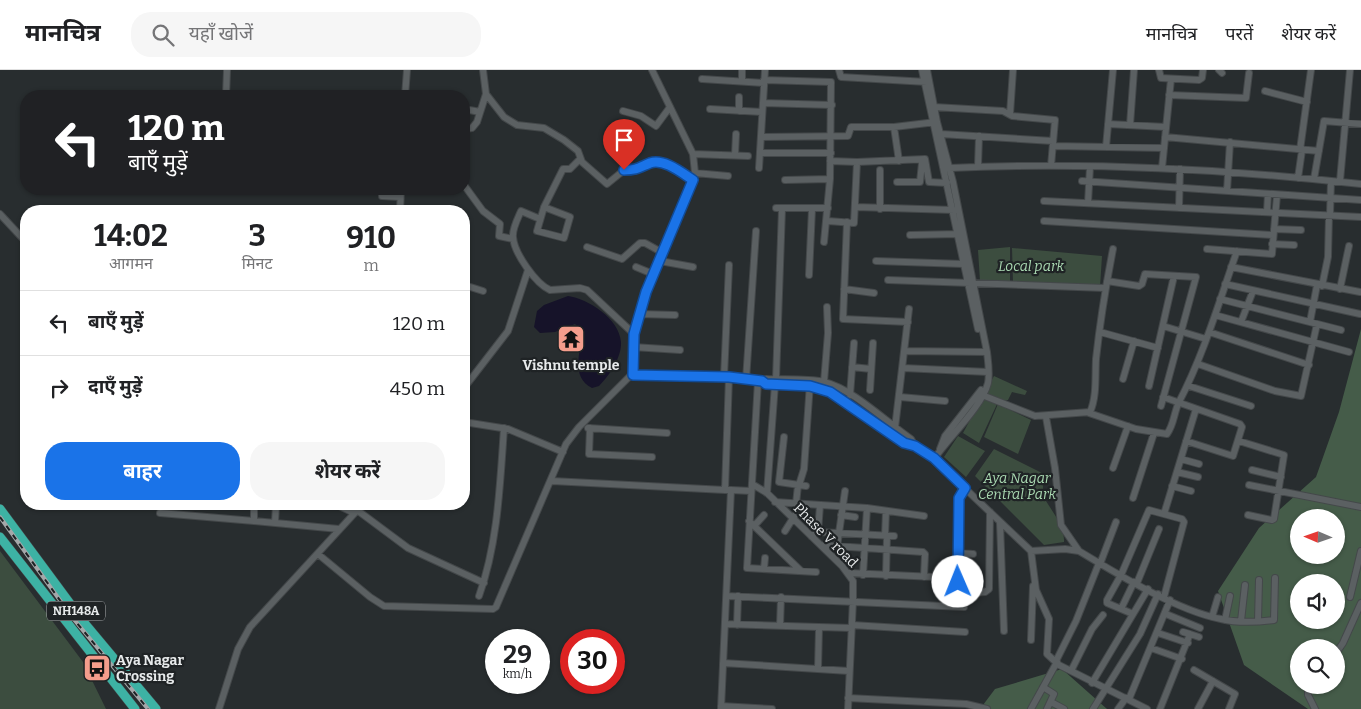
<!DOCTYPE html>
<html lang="hi">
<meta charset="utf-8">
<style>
body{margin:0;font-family:Bitter,"Noto Sans Devanagari",serif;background:#f6f6f6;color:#202124;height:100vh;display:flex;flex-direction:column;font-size:19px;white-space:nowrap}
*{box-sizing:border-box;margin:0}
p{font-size:16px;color:#757577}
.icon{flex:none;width:28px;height:28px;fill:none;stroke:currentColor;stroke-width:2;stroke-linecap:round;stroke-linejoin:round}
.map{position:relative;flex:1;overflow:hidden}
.details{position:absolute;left:20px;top:135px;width:450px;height:305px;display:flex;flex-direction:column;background:#fff;border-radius:20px;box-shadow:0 1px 4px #0004}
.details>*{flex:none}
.top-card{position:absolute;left:20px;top:20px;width:450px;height:105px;border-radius:20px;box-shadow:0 1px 4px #0004;background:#202124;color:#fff;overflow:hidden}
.needle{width:32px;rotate:272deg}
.controls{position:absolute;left:1290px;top:439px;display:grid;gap:10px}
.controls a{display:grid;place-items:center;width:55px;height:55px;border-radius:50%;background:#fff;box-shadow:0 1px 4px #0004;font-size:25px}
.speed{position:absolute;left:485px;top:559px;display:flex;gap:10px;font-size:25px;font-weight:700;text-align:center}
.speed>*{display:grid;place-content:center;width:65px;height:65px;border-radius:50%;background:#fff;box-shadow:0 1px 4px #0004;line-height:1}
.speed small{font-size:12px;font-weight:400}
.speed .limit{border:8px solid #d22;background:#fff;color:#111}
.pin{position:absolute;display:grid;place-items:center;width:42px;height:42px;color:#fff;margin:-51px -21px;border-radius:50% 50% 50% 0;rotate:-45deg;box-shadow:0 0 5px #0007}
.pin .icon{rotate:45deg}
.me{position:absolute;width:55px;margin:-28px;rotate:359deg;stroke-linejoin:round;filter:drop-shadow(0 0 4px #0008)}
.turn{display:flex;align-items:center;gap:18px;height:105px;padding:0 25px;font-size:22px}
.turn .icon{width:65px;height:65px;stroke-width:2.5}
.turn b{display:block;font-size:35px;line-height:42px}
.eta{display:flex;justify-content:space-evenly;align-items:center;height:85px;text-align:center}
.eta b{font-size:30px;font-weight:700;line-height:35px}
.cta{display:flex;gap:10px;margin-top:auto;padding:10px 25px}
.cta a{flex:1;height:58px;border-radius:20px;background:#1a73e8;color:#fff;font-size:20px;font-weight:700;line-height:58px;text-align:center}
.cta a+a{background:#f6f6f6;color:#202124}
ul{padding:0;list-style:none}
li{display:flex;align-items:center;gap:15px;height:65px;padding:0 25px;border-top:1px solid #e0e0e0}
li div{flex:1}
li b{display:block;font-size:19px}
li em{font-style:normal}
header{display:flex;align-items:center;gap:30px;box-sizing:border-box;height:70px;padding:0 25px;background:#fff;border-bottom:1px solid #e0e0e0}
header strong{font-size:24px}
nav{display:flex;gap:28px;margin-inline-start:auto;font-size:18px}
.search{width:350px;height:45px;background:#f6f6f6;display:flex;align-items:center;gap:12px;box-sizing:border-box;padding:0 18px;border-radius:20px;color:#757577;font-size:19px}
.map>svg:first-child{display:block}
.green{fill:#3c4d3f}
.forest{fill:#455c49;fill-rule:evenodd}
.water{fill:#161329}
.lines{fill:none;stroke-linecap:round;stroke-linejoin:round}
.minor-casing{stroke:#44484a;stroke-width:8}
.highway-casing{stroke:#44484a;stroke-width:10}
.minor{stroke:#5b6062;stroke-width:6}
.highway{stroke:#3db2a4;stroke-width:9}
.rail-casing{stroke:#a4a7a9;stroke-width:4}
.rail{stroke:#1f2325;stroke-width:2;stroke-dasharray:5.5;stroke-linecap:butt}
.route-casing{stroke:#114b97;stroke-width:12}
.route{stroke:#1a73e8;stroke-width:9}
.labels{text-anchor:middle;stroke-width:4.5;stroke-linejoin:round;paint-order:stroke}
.shield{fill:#1f2325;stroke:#abaeb0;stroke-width:1}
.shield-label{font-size:12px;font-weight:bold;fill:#e7eaeb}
.park-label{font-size:14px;font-style:italic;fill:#a9d8b1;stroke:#1f2325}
.poi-label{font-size:14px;font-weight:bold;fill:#e7eaeb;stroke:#1f2325}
.street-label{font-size:14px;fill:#e7eaeb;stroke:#1f2325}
</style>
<header>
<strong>मानचित्र</strong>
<div class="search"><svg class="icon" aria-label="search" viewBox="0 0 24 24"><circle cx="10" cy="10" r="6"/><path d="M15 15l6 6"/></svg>यहाँ खोजें</div>
<nav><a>मानचित्र</a><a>परतें</a><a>शेयर करें</a></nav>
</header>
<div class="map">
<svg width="1361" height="639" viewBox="0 0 1361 639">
<rect width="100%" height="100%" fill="#282d2f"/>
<!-- green -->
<path class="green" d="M1010,177V211H980L978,180Z
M1012,178L1102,186L1100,217L1013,212Z
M994,306L1027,321L1025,325L1012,322L1008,330L998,332L979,373L963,363Z
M998,334L1031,350L1018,384L984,367Z
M958,366L985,381L966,407L944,387Z
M994,379L1044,404L1042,430L1044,428C1052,441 1065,457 1064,472L1044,475L975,406Z
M0,481L83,592L106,639H0Z"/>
<!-- forest -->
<path class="forest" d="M1361,259V639H1308L1244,595L1218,521L1259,458L1316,407L1339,342ZM1299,448H1336V485H1299ZM1299,512H1336V550H1299ZM1299,578H1336V615H1299Z
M1062,599L1107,639H980L995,619Z"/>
<!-- water -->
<path class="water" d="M568,226C588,229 619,248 621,272C622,287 609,306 599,316L592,318C570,307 581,281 582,261L575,254L555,262L540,263L534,257L537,241L544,235Z"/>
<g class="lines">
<!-- minor casing -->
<g class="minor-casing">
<path id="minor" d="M483,0L486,24L504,47L517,55L544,58L564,70L578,81L582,92L607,114L623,101H635L651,93L661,92L693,110
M839,0L841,7L927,12
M922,0L978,259
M927,0L937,52L953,112L987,282C988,291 990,303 988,313C982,337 948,368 934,389
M1159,0L1161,8L1199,10L1202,8L1203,0
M1219,0L1222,3
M702,9L764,13
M764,10L831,12L830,109L824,172
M742,11V0
M1265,21L1307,32
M1169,25L1246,28L1249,3
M226,26L227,0
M405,26L407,0
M739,27V41
M763,33L832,35
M934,37L1003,41L1012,46L1055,50L1051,96
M464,39L480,42
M710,39L762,42
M623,41L641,46L656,56L670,37
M1010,44L1013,0
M1108,54L1166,57
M1130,55L1134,0
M894,57L899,91
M464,59L472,58L477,52L486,24
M941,64L1053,71
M761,67L848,66L851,57H894L936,52
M1165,67L1319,81
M1053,76L1164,78
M1106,77L1113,0
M1300,80L1311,0
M760,83H831
M693,84L748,86
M735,85L736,64
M830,91L857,92L925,89L929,112L947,113
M978,96L979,66
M759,98L765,0
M949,98C1086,92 1225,99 1361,114
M1162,98L1171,9
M695,103L728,106
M1298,108L1302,80
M1314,109L1324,51L1361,54
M785,110L830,109
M1082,111L1361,130
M1340,111L1350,0
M897,112H920L922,93
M464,115L483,141L500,154L499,166L513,169
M382,119V126L400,127
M1227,121L1230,72
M1044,131L1361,147
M1088,133L1090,97
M544,137L570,147L564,168L537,161L544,137L563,99H570L580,89
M855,137L954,140
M776,138H828
M1179,138L1180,99
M880,139V100
M400,141L401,119
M1267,142L1268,124
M0,144L26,172
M1330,145L1331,111
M540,149L521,141C518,148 512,159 513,167C514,183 536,214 550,220L580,218L587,220L634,264
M828,151L854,153L857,92
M1044,151L1273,165
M847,152L843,249L908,252
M1274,159L1301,160
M910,165L959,164
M1272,174L1294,175
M587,177L622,189L640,173H645L663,183
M1207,179L1272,184L1277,125
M660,191L693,197
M876,191L963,194
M636,197L653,204
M1231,197L1360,222
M809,205L812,139
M888,210L1105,218
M1107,211L1139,216L1142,214L1145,204L1196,207L1161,336
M1225,214L1360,244
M464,215L483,221
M1322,216L1328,187L1329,145
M844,219L874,223
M1340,219L1349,176
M1220,229L1341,260
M639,244L675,245
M1215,245L1349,282
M1241,252L1253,221
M1310,252L1317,215
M1163,256L1206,269
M1100,262L1158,278
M1209,262L1309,295
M633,277L680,280
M905,281L987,282
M1198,294L1275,321L1301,326L1317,254
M852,297L871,299
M903,298L988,302
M633,305V270L646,222L691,117L695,103L693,84L652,0
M724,307L729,195
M776,309L782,139
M1123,309L1134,271
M746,310L756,161
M758,311L747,498L816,502
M763,311L766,309C785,310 806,308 824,312C853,319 886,352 911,369L915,376
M824,312L828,263L827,237
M1149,316L1174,206
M1189,316L1251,336
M464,318L508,261L528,200
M870,320L873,273
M850,325L854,273
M982,325L1035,346L1090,342C1097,327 1095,306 1096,289C1100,252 1106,215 1113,179
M900,327L945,331
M1163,327L1240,354L1242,357L1233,386L1186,371
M1089,343L1136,359L1167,364C1174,355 1174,342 1179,332C1204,284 1219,232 1237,181
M1046,347L1055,398L1061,455L1079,481
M464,352L508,359L563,382
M588,358L667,363
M590,358L589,384L652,387
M895,358L909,239
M784,367L779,412L806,416
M1239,371L1284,385L1274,449L1272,450L1248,445
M940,379L945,366L981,320
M1181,389L1199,394
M1113,398L1128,356
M1252,400L1281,407
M1177,402L1198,407
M552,411L725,420
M752,414L767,423L842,496L853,511V530L848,639
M799,415L804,399L810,313
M1249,415L1361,437
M1172,416L1191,421
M731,420L751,421
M767,423L775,314
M1133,428L1154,363
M775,432L867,438L924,446
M254,434V451L339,459
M335,434L354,443
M796,434L798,415
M357,440L408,478L484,513
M160,443L254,451
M1164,444L1196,339
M841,445L855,447
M749,451L801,501
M275,453L276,434
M1000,453L1004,561
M755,455L764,445
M785,461L802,434
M818,462L820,435
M811,466L818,462L894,466
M885,466L886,441
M821,475L923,482L925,484L924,507
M837,477L845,421
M1031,481L1065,479L1079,481C1117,504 1178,541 1221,549C1237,553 1258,552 1274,550L1275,508
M958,483L973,484
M318,484L370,527L384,536L493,539L496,537L566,374L579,357L630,306L636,304L729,307L763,311L766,314L810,316L830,322L905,373L915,376L934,389L1031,481L1036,520L1049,549L1047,584L1059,595L1147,639
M1100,494L1116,452
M764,499L765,488
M849,503L935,507L938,511
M863,505L867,438
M886,506L887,466
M1137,513L1159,459
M958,521L959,429L965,418
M972,523L985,522L989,519L990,442
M479,526C498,473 500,414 504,358
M727,526L964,537
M1350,527L1361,481
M1121,539L1134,512
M1133,544L1107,533V530L1121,505L1149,440L1182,449L1184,452L1164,527
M1166,544L1200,558
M1212,547L1218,527
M1225,550L1230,526
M1241,551L1245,515
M1258,551L1259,510
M725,554L852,558
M737,555L738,526
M852,555L965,562
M780,556L781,527
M1158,563L1188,573
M1190,564L1199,567
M1031,570L1033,516
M1151,578L1182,589
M1336,583L1343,573L1361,533
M1056,591L1076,551L1099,493
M723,593L849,601
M818,599L819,558
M1194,600L1235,624L1229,639
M1071,601L1092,559L1103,545
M1092,613L1148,519
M1308,615V625L1315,639
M1043,617L1054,624L1047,639
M848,628L966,634L987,639
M1129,629L1170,530
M1051,632L1064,639
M721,636L772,639
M219,639L238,579L250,557L363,434
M721,639L731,420H725L729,307
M1031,639L1057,592
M1093,639L1140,564L1158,524
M1118,639L1126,628
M1160,639L1190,564L1183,562
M1198,639L1213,611"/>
</g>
<!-- highway casing -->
<g class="highway-casing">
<path id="highway" d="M0,439L85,554L156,639
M0,467L135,639"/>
</g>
<!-- minor -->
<use href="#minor" class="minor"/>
<!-- highway -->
<use href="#highway" class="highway"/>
<!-- rail casing -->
<g class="rail-casing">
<path id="rail" d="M0,447L72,547L148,639"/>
</g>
<!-- rail -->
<use href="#rail" class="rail"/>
</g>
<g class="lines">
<!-- route casing -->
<g class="route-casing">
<path id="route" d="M624,100C637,100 638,98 650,93C664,88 682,103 693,110L646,222L634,264L633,305L729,307L762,311L766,314L810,316L830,322L904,373L915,376L934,388L965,418L959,428L958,512"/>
</g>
<!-- route -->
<use href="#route" class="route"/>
</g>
<!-- icons -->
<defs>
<g id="temple-square" transform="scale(1.4375)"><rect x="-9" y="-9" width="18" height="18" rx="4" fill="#f49d8c" stroke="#1f2325"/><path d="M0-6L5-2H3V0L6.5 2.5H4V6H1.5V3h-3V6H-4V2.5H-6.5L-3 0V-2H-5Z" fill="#111"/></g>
<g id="bus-square" transform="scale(1.4375)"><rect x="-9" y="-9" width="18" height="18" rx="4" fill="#f49d8c" stroke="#1f2325"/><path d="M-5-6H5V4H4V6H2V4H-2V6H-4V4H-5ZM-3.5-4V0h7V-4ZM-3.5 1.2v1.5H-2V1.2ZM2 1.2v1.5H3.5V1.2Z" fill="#111"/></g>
</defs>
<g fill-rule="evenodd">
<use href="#temple-square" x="571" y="269"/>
<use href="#bus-square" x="97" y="598"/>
</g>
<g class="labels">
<!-- shield labels -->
<rect class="shield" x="47" y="531.5" width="58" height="19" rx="4"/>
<g class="shield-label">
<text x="76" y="545">NH148A</text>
</g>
<!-- park labels -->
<g class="park-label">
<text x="1031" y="201">Local park</text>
<text x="1017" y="413">Aya Nagar<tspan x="1017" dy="16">Central Park</tspan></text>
</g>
<!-- poi labels -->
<g class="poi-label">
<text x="571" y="300">Vishnu temple</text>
<text x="116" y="595" text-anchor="start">Aya Nagar<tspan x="116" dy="16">Crossing</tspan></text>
</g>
<!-- street labels -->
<g class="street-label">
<text transform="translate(826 465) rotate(45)" y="5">Phase V road</text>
</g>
</g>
</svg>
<div class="controls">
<a><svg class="needle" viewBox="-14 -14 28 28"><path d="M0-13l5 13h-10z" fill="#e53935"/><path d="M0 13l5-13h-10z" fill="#757577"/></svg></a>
<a><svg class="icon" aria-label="sound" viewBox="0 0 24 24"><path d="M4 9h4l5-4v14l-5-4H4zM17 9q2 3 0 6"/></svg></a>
<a><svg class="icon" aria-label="search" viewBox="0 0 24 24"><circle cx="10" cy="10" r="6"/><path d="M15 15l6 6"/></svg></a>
</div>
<div class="speed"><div>29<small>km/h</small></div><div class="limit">30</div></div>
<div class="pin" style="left:624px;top:100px;background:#d93025"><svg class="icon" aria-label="arrive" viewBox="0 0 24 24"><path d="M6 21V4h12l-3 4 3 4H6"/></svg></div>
<svg class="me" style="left:958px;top:512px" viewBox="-20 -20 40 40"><circle r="19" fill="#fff"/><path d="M0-13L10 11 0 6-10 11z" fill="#1a73e8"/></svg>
<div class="top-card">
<div class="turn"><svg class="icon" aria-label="left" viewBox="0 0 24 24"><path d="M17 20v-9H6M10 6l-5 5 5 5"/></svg><div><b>120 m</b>बाएँ मुड़ें</div></div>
</div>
<section class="details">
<div class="eta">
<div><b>14:02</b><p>आगमन</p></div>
<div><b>3</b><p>मिनट</p></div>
<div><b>910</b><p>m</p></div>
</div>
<ul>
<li><svg class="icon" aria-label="left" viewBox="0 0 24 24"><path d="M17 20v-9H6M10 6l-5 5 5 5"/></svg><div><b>बाएँ मुड़ें</b></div><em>120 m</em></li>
<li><svg class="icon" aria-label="right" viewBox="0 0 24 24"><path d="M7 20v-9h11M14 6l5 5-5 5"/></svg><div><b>दाएँ मुड़ें</b></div><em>450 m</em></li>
</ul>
<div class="cta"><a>बाहर</a><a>शेयर करें</a></div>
</section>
</div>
